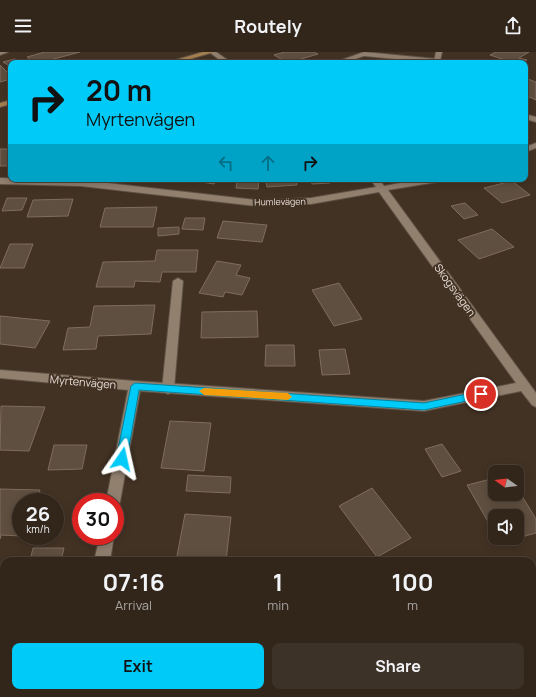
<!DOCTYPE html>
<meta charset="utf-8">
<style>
body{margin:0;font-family:Manrope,sans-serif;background:#3d3228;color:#f1f3f6;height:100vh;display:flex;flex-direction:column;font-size:15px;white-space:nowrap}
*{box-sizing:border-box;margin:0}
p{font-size:13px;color:#a8a5a3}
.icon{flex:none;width:22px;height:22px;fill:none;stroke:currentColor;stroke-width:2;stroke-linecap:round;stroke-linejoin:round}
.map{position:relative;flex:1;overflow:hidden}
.panel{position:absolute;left:0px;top:505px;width:536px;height:140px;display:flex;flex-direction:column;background:#32261b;border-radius:12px 12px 0 0;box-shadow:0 2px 10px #0003,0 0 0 1px #4d433a}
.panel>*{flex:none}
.banner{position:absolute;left:8px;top:8px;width:520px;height:122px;border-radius:8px;box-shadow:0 2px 10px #0003,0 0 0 1px #4d433a;background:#00cbf8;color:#111;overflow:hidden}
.needle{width:26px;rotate:284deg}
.controls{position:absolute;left:488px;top:413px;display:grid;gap:8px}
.controls a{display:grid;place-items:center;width:36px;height:36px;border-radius:8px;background:#32261b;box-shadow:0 2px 10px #0003,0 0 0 1px #4d433a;font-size:20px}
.speed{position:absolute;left:12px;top:441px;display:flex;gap:8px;font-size:20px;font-weight:700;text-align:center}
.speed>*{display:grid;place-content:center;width:52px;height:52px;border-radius:50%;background:#32261b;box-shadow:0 2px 10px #0003,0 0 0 1px #4d433a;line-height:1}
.speed small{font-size:10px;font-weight:400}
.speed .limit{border:6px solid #d22;background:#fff;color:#111}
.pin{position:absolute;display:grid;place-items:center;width:34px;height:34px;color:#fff;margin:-17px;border:2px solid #fff;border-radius:50%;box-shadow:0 1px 4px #0007}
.me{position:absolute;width:44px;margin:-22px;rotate:11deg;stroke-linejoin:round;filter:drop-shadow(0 0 3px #0008)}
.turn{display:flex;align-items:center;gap:14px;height:84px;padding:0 12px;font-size:18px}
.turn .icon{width:52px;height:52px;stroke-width:2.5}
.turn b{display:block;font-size:28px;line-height:34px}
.lanes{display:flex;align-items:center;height:38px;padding:0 12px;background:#0003;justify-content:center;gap:20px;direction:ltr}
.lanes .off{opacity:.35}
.eta{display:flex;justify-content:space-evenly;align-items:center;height:68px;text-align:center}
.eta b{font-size:24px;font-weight:700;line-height:28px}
.cta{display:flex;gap:8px;margin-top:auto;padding:8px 12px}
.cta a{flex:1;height:46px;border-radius:8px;background:#00cbf8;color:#111;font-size:16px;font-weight:700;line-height:46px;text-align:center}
.cta a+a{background:#3d3228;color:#f1f3f6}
header{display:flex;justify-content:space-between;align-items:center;height:52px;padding:0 12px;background:#32261b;font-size:18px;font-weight:700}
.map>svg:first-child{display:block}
.building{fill:#5f4f40;stroke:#7f6d5d}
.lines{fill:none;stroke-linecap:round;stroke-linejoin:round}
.lane-casing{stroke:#5e5145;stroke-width:2}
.street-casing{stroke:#5e5145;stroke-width:2}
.secondary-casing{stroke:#5e5145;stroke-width:2}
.lane{fill:#92806f;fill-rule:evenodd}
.street{fill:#92806f;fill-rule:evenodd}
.secondary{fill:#a57f50;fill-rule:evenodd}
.route{fill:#00cbf8;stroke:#0084a1}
.slow{fill:#f59e0b}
.labels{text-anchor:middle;stroke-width:4;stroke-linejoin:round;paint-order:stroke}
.far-street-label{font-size:9px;fill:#e9dfd7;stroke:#423224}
.street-label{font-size:11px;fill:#e9dfd7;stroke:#423224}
</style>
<header><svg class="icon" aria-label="menu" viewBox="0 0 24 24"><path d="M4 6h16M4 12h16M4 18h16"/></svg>Routely<svg class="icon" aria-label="share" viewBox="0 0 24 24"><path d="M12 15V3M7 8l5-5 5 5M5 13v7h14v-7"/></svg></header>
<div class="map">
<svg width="536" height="645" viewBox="0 0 536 645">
<rect width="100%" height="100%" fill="#423224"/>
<!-- building -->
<path class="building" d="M45,0H80L39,11H34L27,5Z
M285,0H313L318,2L288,11L274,3Z
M496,0H529L519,6L527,8L523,11H514L490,3Z
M15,7L21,11H11V15L3,10Z
M0,13L11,24V27L0,30Z
M525,26L536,30V48L525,43Z
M0,97H11V114H0Z
M190,127H218L214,132L189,128Z
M237,127H259L258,137L236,136Z
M265,127H296L297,133L267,135Z
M311,127H329L330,131L312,132Z
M512,129L530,143L502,151L484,136Z
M7,146H27L22,158L2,159Z
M73,147L68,164L27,165L33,148Z
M465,151L478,163L464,167L451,154Z
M157,155L153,175H100L105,156Z
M185,166H205L203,178L182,177Z
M223,169L267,173L262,190L217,186Z
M179,175V182L158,184V176Z
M492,177L514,195L479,207L458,188Z
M10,192H33L24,216H0Z
M157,198H198L196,220H162L160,230L135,229L134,235H96L103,210L155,209Z
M217,209L241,213L236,223L250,226L242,243L225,240L223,245L199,241Z
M339,231L362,267L334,274L312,238Z
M155,253L151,282L98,284L96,297L63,298L68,276L90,275L94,254Z
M257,259L258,285L201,286L202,260Z
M0,264L50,269L35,296L0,292Z
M266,293H294L295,314H265Z
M345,297L350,322L322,323L319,298Z
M1,354L45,355L29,399L0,398Z
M170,369L211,371L204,419L161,416Z
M442,392L461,419L442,425L425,397Z
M54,393H87L82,417L48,418Z
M188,423L231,425L230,441L186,439Z
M495,426V442H517V436L536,467V481L500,491L497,486H517V464H495V482L467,433Z
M372,436L411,486L377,505L339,454Z
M0,437L40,438L37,450H21V484L1,483L0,487Z
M185,462L231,465L226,509H176Z
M33,496H64L61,509H30Z
M187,641H245V645H187Z"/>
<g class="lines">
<!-- lane casing -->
<g class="lane-casing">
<path id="lane" d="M364,0L437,7L440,9L437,11L364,4L343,11H333Z
M178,226L183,229L174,337L172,340L168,342L164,340L162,337L173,229Z"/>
</g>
<!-- street casing -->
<g class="street-casing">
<path id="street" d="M0,0H8L0,3Z
M209,0H216L232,11H224Z
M436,0H442L440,9L442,11H435L434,9Z
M525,62L536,65V70L525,67Z
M536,91V96L525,100V95Z
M0,126L81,128L256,148L311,146L376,135L370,127H379L384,134L422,127H441L437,130L388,138L536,341V355L532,353L521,339L424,359L140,339L120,450L118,454L115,455V450H106L128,338L0,326V318L135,329L424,349L516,331L379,140L311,152L256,154L81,134L0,132Z
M100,484H114L110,509H94Z"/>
</g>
<!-- secondary casing -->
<g class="secondary-casing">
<path id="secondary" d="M203,0H214L176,11H165Z
M11,48V52L0,55V51Z"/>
</g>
<!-- lane -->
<use href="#lane" class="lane"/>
<!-- street -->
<use href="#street" class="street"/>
<!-- secondary -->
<use href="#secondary" class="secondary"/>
</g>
<!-- route -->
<path class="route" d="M135,331L424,351L481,339L485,342L481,346L424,358L139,338L127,407L125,410L122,411L118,410L116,407L131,334Z"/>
<!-- slow -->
<path class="slow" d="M204,336L288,341L292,345L288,348L204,343L199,339Z"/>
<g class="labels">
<!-- far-street labels -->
<g class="far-street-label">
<text transform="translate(280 150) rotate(-1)" y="3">Humlevägen</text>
</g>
<!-- street labels -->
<g class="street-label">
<text transform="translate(455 238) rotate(54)" y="4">Skogsvägen</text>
<text transform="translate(83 330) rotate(5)" y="4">Myrtenvägen</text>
</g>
</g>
</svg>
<div class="controls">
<a><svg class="needle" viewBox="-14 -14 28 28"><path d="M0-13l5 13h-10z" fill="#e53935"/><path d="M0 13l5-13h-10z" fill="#a8a5a3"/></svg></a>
<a><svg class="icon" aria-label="sound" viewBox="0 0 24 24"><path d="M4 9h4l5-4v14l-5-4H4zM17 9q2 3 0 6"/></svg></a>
</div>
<div class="speed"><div>26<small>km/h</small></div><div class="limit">30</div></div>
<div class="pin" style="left:481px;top:342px;background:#d93025"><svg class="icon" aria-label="arrive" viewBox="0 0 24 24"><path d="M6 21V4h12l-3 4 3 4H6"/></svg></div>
<svg class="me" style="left:122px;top:407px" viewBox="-20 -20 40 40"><path d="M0-17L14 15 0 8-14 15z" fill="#00cbf8" stroke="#fff" stroke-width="4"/></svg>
<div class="banner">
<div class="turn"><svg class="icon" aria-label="right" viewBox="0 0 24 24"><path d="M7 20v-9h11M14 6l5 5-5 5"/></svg><div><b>20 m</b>Myrtenvägen</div></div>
<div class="lanes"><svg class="icon off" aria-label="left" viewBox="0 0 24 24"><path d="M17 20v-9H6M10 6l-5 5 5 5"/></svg><svg class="icon off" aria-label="ahead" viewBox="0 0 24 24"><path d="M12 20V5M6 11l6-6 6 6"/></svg><svg class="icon" aria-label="right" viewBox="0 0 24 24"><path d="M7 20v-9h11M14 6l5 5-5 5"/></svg></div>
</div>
<section class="panel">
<div class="eta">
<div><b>07:16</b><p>Arrival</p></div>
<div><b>1</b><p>min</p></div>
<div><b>100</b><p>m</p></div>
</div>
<div class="cta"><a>Exit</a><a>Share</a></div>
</section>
</div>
